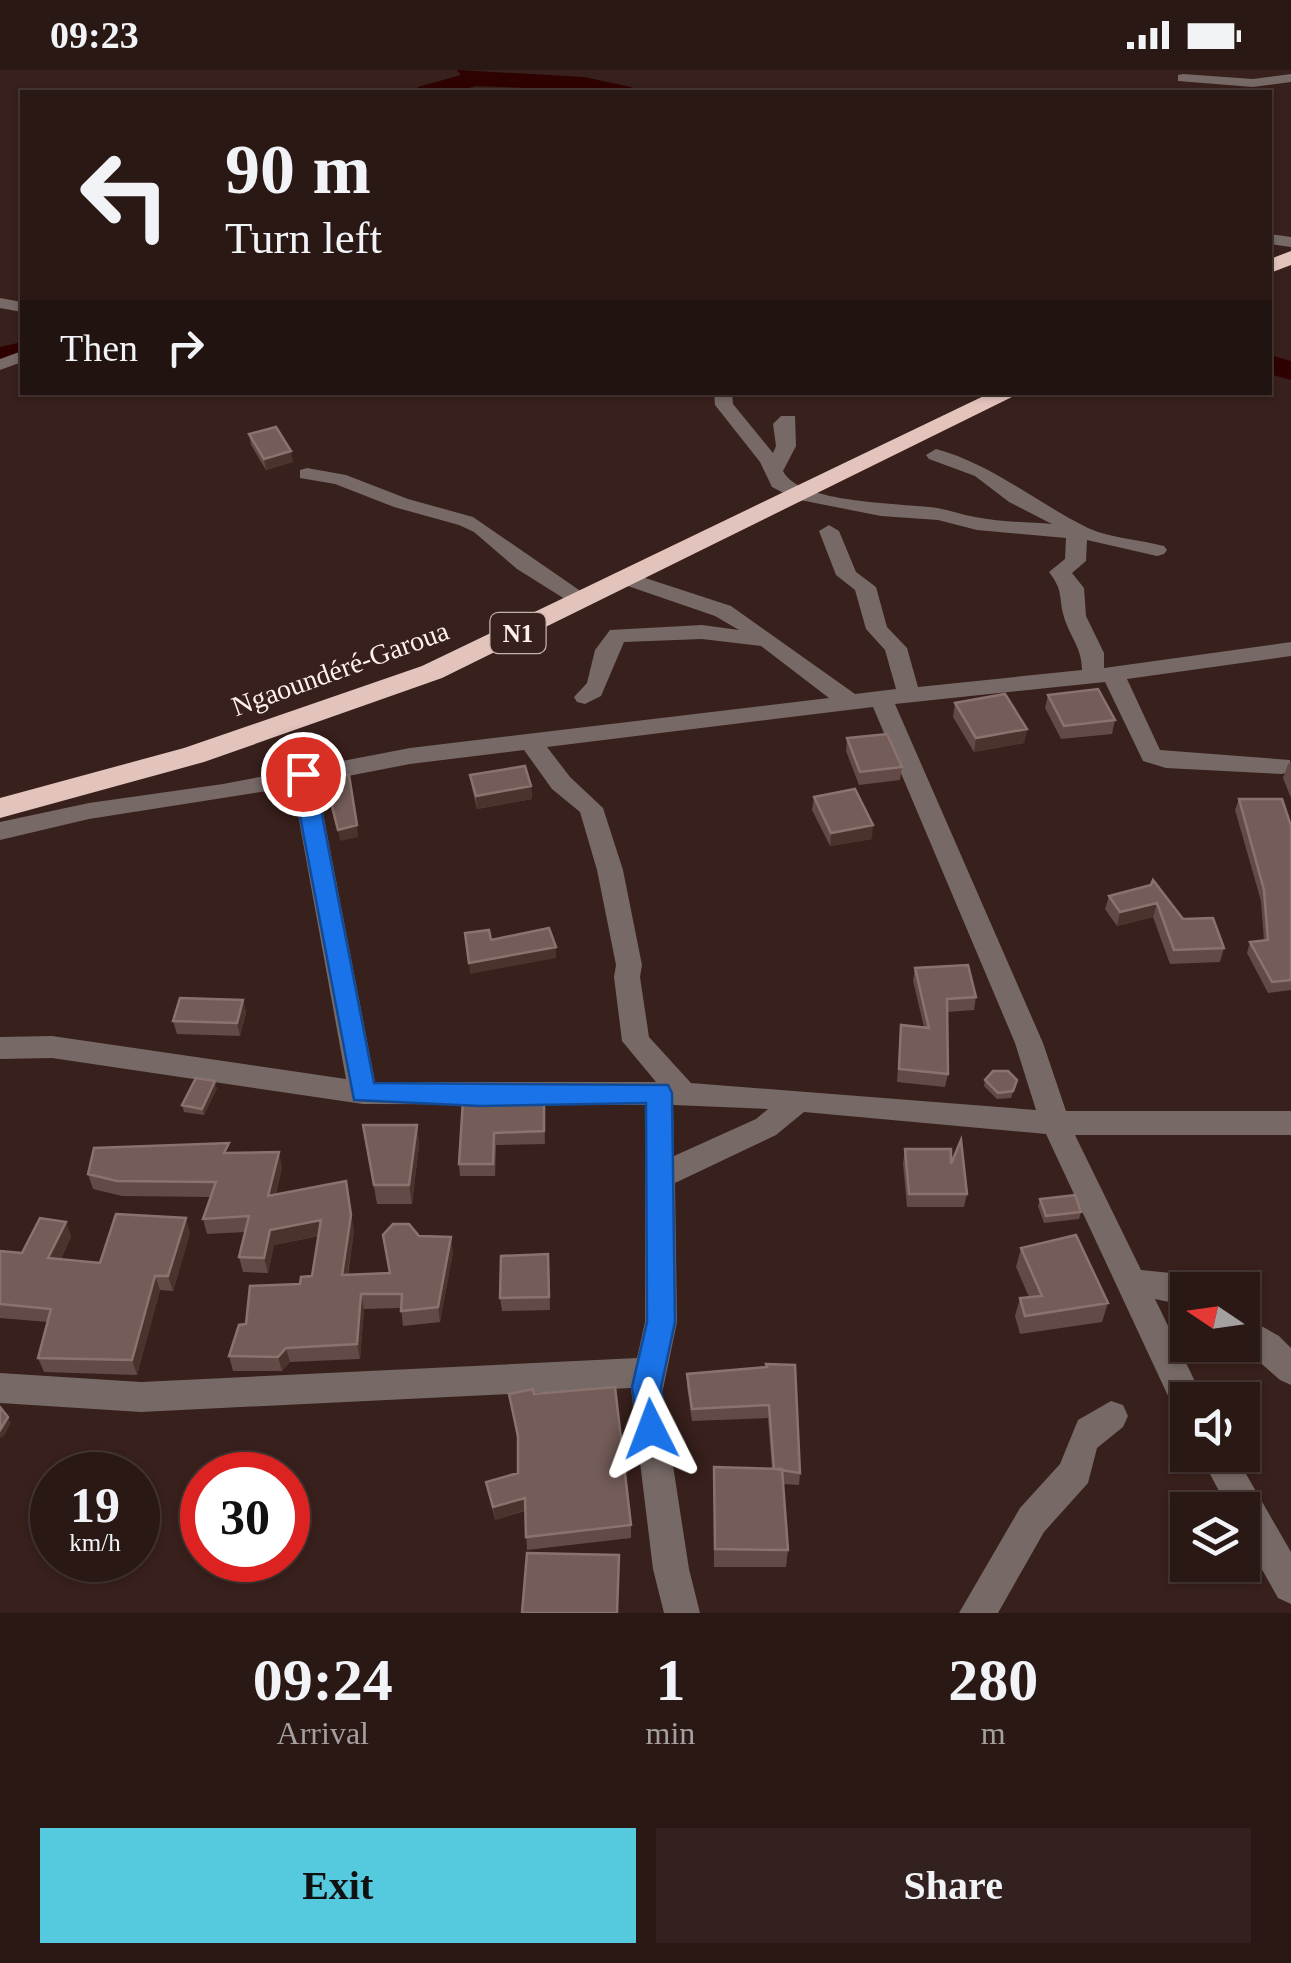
<!DOCTYPE html>
<meta charset="utf-8">
<style>
body{margin:0;font-family:Georgia,serif;background:#32211e;color:#f1f3f6;height:100vh;display:flex;flex-direction:column;font-size:38px;white-space:nowrap}
*{box-sizing:border-box;margin:0}
p{font-size:32px;color:#a5a0a0}
.icon{flex:none;width:55px;height:55px;fill:none;stroke:currentColor;stroke-width:2;stroke-linecap:round;stroke-linejoin:round}
.map{position:relative;height:1543px;overflow:hidden}
.sheet{display:flex;flex-direction:column;background:#2a1815;flex:1}
.sheet>*{flex:none}
.hud{position:absolute;left:20px;top:20px;width:1252px;height:305px;border-radius:0px;box-shadow:0 2px 8px #0004,0 0 0 2px #463734;background:#2a1815;color:#f1f3f6;overflow:hidden}
.needle{width:65px;rotate:283deg}
.controls{position:absolute;left:1170px;top:1202px;display:grid;gap:20px}
.controls a{display:grid;place-items:center;width:90px;height:90px;border-radius:0px;background:#2a1815;box-shadow:0 2px 8px #0004,0 0 0 2px #463734;font-size:50px}
.speed{position:absolute;left:30px;top:1382px;display:flex;gap:20px;font-size:50px;font-weight:700;text-align:center}
.speed>*{display:grid;place-content:center;width:130px;height:130px;border-radius:50%;background:#2a1815;box-shadow:0 2px 8px #0004,0 0 0 2px #463734;line-height:1}
.speed small{font-size:25px;font-weight:400}
.speed .limit{border:15px solid #d22;background:#fff;color:#111}
.pin{position:absolute;display:grid;place-items:center;width:85px;height:85px;color:#fff;margin:-42px;border:5px solid #fff;border-radius:50%;box-shadow:0 2px 10px #0007}
.me{position:absolute;width:110px;margin:-55px;rotate:357deg;stroke-linejoin:round;filter:drop-shadow(0 0 8px #0008)}
.turn{display:flex;align-items:center;gap:35px;height:210px;padding:0 40px;font-size:45px}
.turn .icon{width:130px;height:130px;stroke-width:2.5}
.turn b{display:block;font-size:70px;line-height:85px}
.then{display:flex;align-items:center;height:95px;padding:0 40px;background:#0003;gap:20px;font-size:38px}
.eta{display:flex;justify-content:space-evenly;align-items:center;height:170px;text-align:center}
.eta b{font-size:60px;font-weight:700;line-height:70px}
.button{display:flex;gap:20px;margin-top:auto;padding:20px 40px}
.button a{flex:1;height:115px;border-radius:0px;background:#55cadf;color:#111;font-size:40px;font-weight:700;line-height:115px;text-align:center}
.button a+a{background:#32211e;color:#f1f3f6}
.status{display:flex;justify-content:space-between;align-items:center;height:70px;padding:0 50px;background:#2a1815;direction:ltr}
.status svg{height:28px;fill:currentColor}
.map>svg:first-child{display:block}
.lines{fill:none;stroke-linecap:round;stroke-linejoin:round}
.river{fill:#2e0200;fill-rule:evenodd}
.minor{fill:#766966;fill-rule:evenodd}
.highway{fill:#e3c4bd;fill-rule:evenodd}
.wall{fill:#644a46}
.shaded-wall{fill:#4b322d}
.building{fill:#745c58;stroke:#8a736f;stroke-width:2.5}
.route{fill:#1a73e8;stroke:#114b97;stroke-width:2.5}
.labels{text-anchor:middle;stroke-width:8;stroke-linejoin:round;paint-order:stroke}
.shield{fill:#38201c;stroke:#c3b2ae;stroke-width:2.5}
.shield-label{font-size:25px;font-weight:bold;fill:#fef0ed}
.street-label{font-size:28px;fill:#fef0ed;stroke:#38201c}
</style>
<div class="status"><b>09:23</b><svg viewBox="0 0 49 12"><path d="M0 12V9h3v3zM5 12V6h3v6zM10 12V3h3v9zM15 12V0h3v12zM26 1h20v11H26zM47 4h2v5h-2z"/></svg></div>
<div class="map">
<svg width="1291" height="1543" viewBox="0 0 1291 1543">
<rect width="100%" height="100%" fill="#38201c"/>
<g class="lines">
<!-- river -->
<path class="river" d="M457,0L584,7L631,17L634,22L476,16L453,22H415L418,17L461,5Z
M22,272V290L0,295V277Z
M1270,285L1291,291V310L1270,304Z"/>
<!-- minor -->
<path class="minor" d="M1183,4L1253,9L1291,4V12L1253,17L1178,11V5Z
M1270,164L1291,167V177L1270,174Z
M0,228L22,232V242L0,238Z
M22,281V292L0,300V289Z
M714,322H732L733,334L773,383L776,376L773,354L781,346H795L796,376L783,401C799,434 903,433 937,438C950,440 962,445 975,447C1000,452 1027,452 1052,454L1009,432L975,406L929,389L926,385L936,379C992,394 1037,433 1088,458C1110,468 1141,470 1164,476L1167,480L1164,484L1157,486L1087,470L1086,491L1072,503L1084,518L1086,546L1104,583V598L1291,572V586L1127,609L1160,680L1290,690L1291,701L1282,704L1166,698L1143,691L1105,612L895,634L1043,973L1066,1041H1291V1065H1075L1141,1200L1181,1204L1199,1212L1203,1220H1188V1236L1155,1229L1204,1330H1188V1347L1176,1343L1046,1064L804,1042L776,1065L675,1113L677,1252L662,1324L689,1499L700,1543H664L653,1499L631,1318L141,1342L0,1333V1303L141,1312L637,1288L645,1252V1035L363,1034L52,988L0,989V967L52,966L346,1009L293,717L89,749L0,770V752L89,733L223,714L410,678L829,628L761,576L702,569L624,572L601,626L585,634L577,632L574,627L587,613L595,580L610,560L702,555L739,560L715,546L622,514L619,509L622,504L630,503L731,536L855,624L896,619L885,580L866,559L855,520L836,505L819,461L829,455L839,461L856,502L876,517L887,557L907,578L918,617L1082,600C1082,578 1070,567 1064,547C1058,525 1064,522 1049,502L1065,489L1066,468L977,460L938,450L881,446L795,429L772,417L760,392L715,335ZM873,637L1015,973L1036,1040L691,1013L649,967L640,907L642,895L623,800L603,738L570,707L547,677ZM524,680L552,719L580,742L597,800L616,895L614,907L622,971L656,1012H375L317,712L410,694ZM673,1035L768,1039L756,1049L674,1086Z
M307,398L346,405L408,429L473,447L595,531L584,537L576,536L517,499L474,462L459,455L394,437L335,414L300,408V400Z
M1242,1245L1279,1266L1291,1278V1315L1280,1310L1240,1275Z
M1111,1331L1123,1335L1128,1346L1123,1357L1097,1378L1088,1413L1044,1462L998,1543H959L1020,1438L1060,1394L1078,1350Z
M1200,1385H1235L1291,1482V1534L1278,1528L1242,1464V1440H1229Z"/>
<!-- highway -->
<path class="highway" d="M1291,181V195L1270,203V189Z
M992,322H1022L442,608L204,692L0,748V728L184,678L422,596Z"/>
</g>
<!-- wall -->
<path class="wall" d="M249,364L293,392L266,400L251,375Z
M1048,625L1115,650L1112,664L1061,669L1045,638Z
M955,633L1027,659L1024,673L974,682L953,647Z
M847,668L902,697L900,710L859,715L846,681Z
M1291,692V728L1283,708L1288,694Z
M470,705L531,716L532,729L477,739L472,718Z
M814,727L872,769L830,776L812,740Z
M1239,729L1291,756V920L1268,923L1247,883L1250,872L1264,871L1261,831L1235,740Z
M1151,815L1183,849L1224,878L1220,892L1170,894L1153,847L1117,856L1105,839L1109,826Z
M915,898L976,927L974,940L947,942L948,1004L945,1017L897,1012L901,955L924,957L913,911Z
M243,930L246,943L240,966L177,964L173,951Z
M985,1010H1017L1011,1028L997,1029L984,1016Z
M217,1018L204,1045L184,1042L182,1035Z
M463,1030L544,1035L545,1074L496,1075L495,1106H460L459,1094Z
M363,1055H417L419,1075L412,1134H377Z
M905,1079L967,1124L964,1137H907L903,1093Z
M231,1083L282,1097L276,1124L354,1160L348,1205L390,1203L419,1166L453,1182L440,1252L403,1256L401,1238L364,1239L360,1289L290,1292L282,1301H233L229,1286L246,1254L312,1206L319,1166L274,1175L268,1203L243,1202L239,1187L245,1162L207,1164L203,1149L210,1127L122,1126L93,1119L88,1104Z
M1040,1129L1081,1142L1079,1149L1044,1153L1038,1136Z
M66,1152L71,1167L61,1189L100,1193L190,1163L173,1221L160,1220L137,1305L44,1302L38,1288L48,1252L0,1248V1181L22,1183Z
M1021,1178L1108,1233L1102,1252L1020,1264L1015,1246L1020,1228L1029,1227L1016,1197Z
M549,1197L550,1240L502,1241L500,1228Z
M767,1297L800,1403L799,1415L783,1414L788,1480L786,1497H714V1397L772,1399L768,1348L692,1351L687,1316V1304Z
M509,1324H534L631,1455V1468L527,1480L525,1441L495,1450L486,1412L518,1403V1374Z"/>
<!-- shaded-wall -->
<path class="shaded-wall" d="M291,381L293,392L266,400L264,389Z
M1027,659L1024,673L974,682L976,668Z
M531,716L532,729L477,739L476,726Z
M357,755L358,767L340,771L338,760Z
M873,755L872,769L830,776L831,763Z
M1157,833L1153,847L1117,856L1120,842Z
M556,877V888L470,904L469,893Z
M243,930L246,943L240,966L237,953Z
M215,1011L217,1018L204,1045L202,1039Z
M417,1055L419,1075L412,1134L409,1115Z
M279,1082L282,1097L272,1141L268,1126Z
M346,1111L354,1160L345,1220L342,1205Z
M186,1148L190,1163L173,1221L168,1206Z
M321,1150L324,1165L274,1175L268,1203L264,1188L270,1160Z
M66,1152L71,1167L54,1203L48,1188Z
M451,1167L453,1182L440,1252L438,1237Z
M155,1206L160,1220L137,1305L132,1290Z
M361,1224L364,1239L360,1289L357,1274Z
M286,1278L290,1292L282,1301L278,1287Z
M8,1347L11,1353L4,1366L0,1368V1360Z
M525,1428L526,1440L495,1450L493,1437Z"/>
<!-- building -->
<path class="building" d="M276,357L291,381L264,389L249,364Z
M1098,619L1115,650L1064,656L1048,625Z
M1005,624L1027,659L976,668L955,633Z
M887,664L902,697L860,702L847,668Z
M525,696L531,716L476,726L470,705Z
M349,705L357,755L338,760L325,709Z
M855,719L873,755L831,763L814,727Z
M1239,729H1282L1291,756V910L1272,912L1250,872L1268,870L1264,820Z
M1153,810L1183,849L1213,848L1224,878L1174,880L1157,833L1120,842L1109,826L1151,815Z
M549,858L556,877L469,893L465,863L489,860L491,870Z
M968,895L976,927L947,929L948,1004L899,999L901,955L929,958L915,898Z
M180,928L243,930L237,953L173,951Z
M993,1001H1008L1017,1010L1013,1021L998,1023L985,1010Z
M196,1008L215,1011L202,1039L182,1035Z
M463,1030L544,1035V1061L494,1063L493,1094H459Z
M363,1055H417L409,1115H374Z
M961,1070L967,1124H909L905,1079H951V1094Z
M229,1073L224,1083L279,1082L268,1126L346,1111L351,1145L342,1205L390,1203L383,1165L393,1154H409L419,1166L451,1167L438,1237L401,1241L402,1224H361L357,1274L286,1278L278,1287L229,1286L239,1255L246,1254L250,1216L300,1214L301,1207L312,1206L321,1150L270,1160L264,1188L239,1187L249,1146L203,1149L216,1112L117,1111L88,1104L94,1078Z
M1075,1125L1081,1142L1046,1146L1040,1129Z
M116,1144L186,1148L168,1206H155L132,1290L38,1288L51,1239L0,1234V1181L22,1183L40,1148L66,1152L48,1188L100,1193Z
M1076,1165L1108,1233L1025,1246L1020,1228L1042,1226L1021,1178Z
M548,1184L549,1227L500,1228L501,1186Z
M766,1294L795,1295L800,1403L774,1399L769,1335L692,1339L687,1304L767,1297Z
M615,1317L631,1455L526,1467L525,1428L493,1437L486,1412L518,1403V1366L509,1324L533,1319L534,1324Z
M0,1337L8,1347L0,1360Z
M714,1397L782,1399L788,1480L715,1479Z
M527,1483L619,1485L617,1543H522Z"/>
<!-- route -->
<path class="route" d="M303,697L314,704L374,1013L668,1015L672,1023L675,1252L661,1317L666,1359L662,1369L651,1373L640,1369L632,1317L647,1252L646,1033L480,1036L354,1030L292,704Z"/>
<g class="labels">
<!-- shield labels -->
<rect class="shield" x="490.5" y="543" width="55" height="40" rx="8"/>
<g class="shield-label">
<text x="518" y="572">N1</text>
</g>
<!-- street labels -->
<g class="street-label">
<text transform="translate(340 598) rotate(-20)" y="10">Ngaoundéré-Garoua</text>
</g>
</g>
</svg>
<div class="controls">
<a><svg class="needle" viewBox="-14 -14 28 28"><path d="M0-13l5 13h-10z" fill="#e53935"/><path d="M0 13l5-13h-10z" fill="#a5a0a0"/></svg></a>
<a><svg class="icon" aria-label="sound" viewBox="0 0 24 24"><path d="M4 9h4l5-4v14l-5-4H4zM17 9q2 3 0 6"/></svg></a>
<a><svg class="icon" aria-label="layers" viewBox="0 0 24 24"><path d="M12 4l9 5-9 5-9-5zM3 14l9 5 9-5"/></svg></a>
</div>
<div class="speed"><div>19<small>km/h</small></div><div class="limit">30</div></div>
<div class="pin" style="left:303px;top:704px;background:#d93025"><svg class="icon" aria-label="arrive" viewBox="0 0 24 24"><path d="M6 21V4h12l-3 4 3 4H6"/></svg></div>
<svg class="me" style="left:651px;top:1359px" viewBox="-20 -20 40 40"><path d="M0-17L14 15 0 8-14 15z" fill="#1a73e8" stroke="#fff" stroke-width="4"/></svg>
<div class="hud">
<div class="turn"><svg class="icon" aria-label="left" viewBox="0 0 24 24"><path d="M17 20v-9H6M10 6l-5 5 5 5"/></svg><div><b>90 m</b>Turn left</div></div>
<div class="then">Then<svg class="icon" aria-label="right" viewBox="0 0 24 24"><path d="M7 20v-9h11M14 6l5 5-5 5"/></svg></div>
</div>
</div>
<section class="sheet">
<div class="eta">
<div><b>09:24</b><p>Arrival</p></div>
<div><b>1</b><p>min</p></div>
<div><b>280</b><p>m</p></div>
</div>
<div class="button"><a>Exit</a><a>Share</a></div>
</section>
